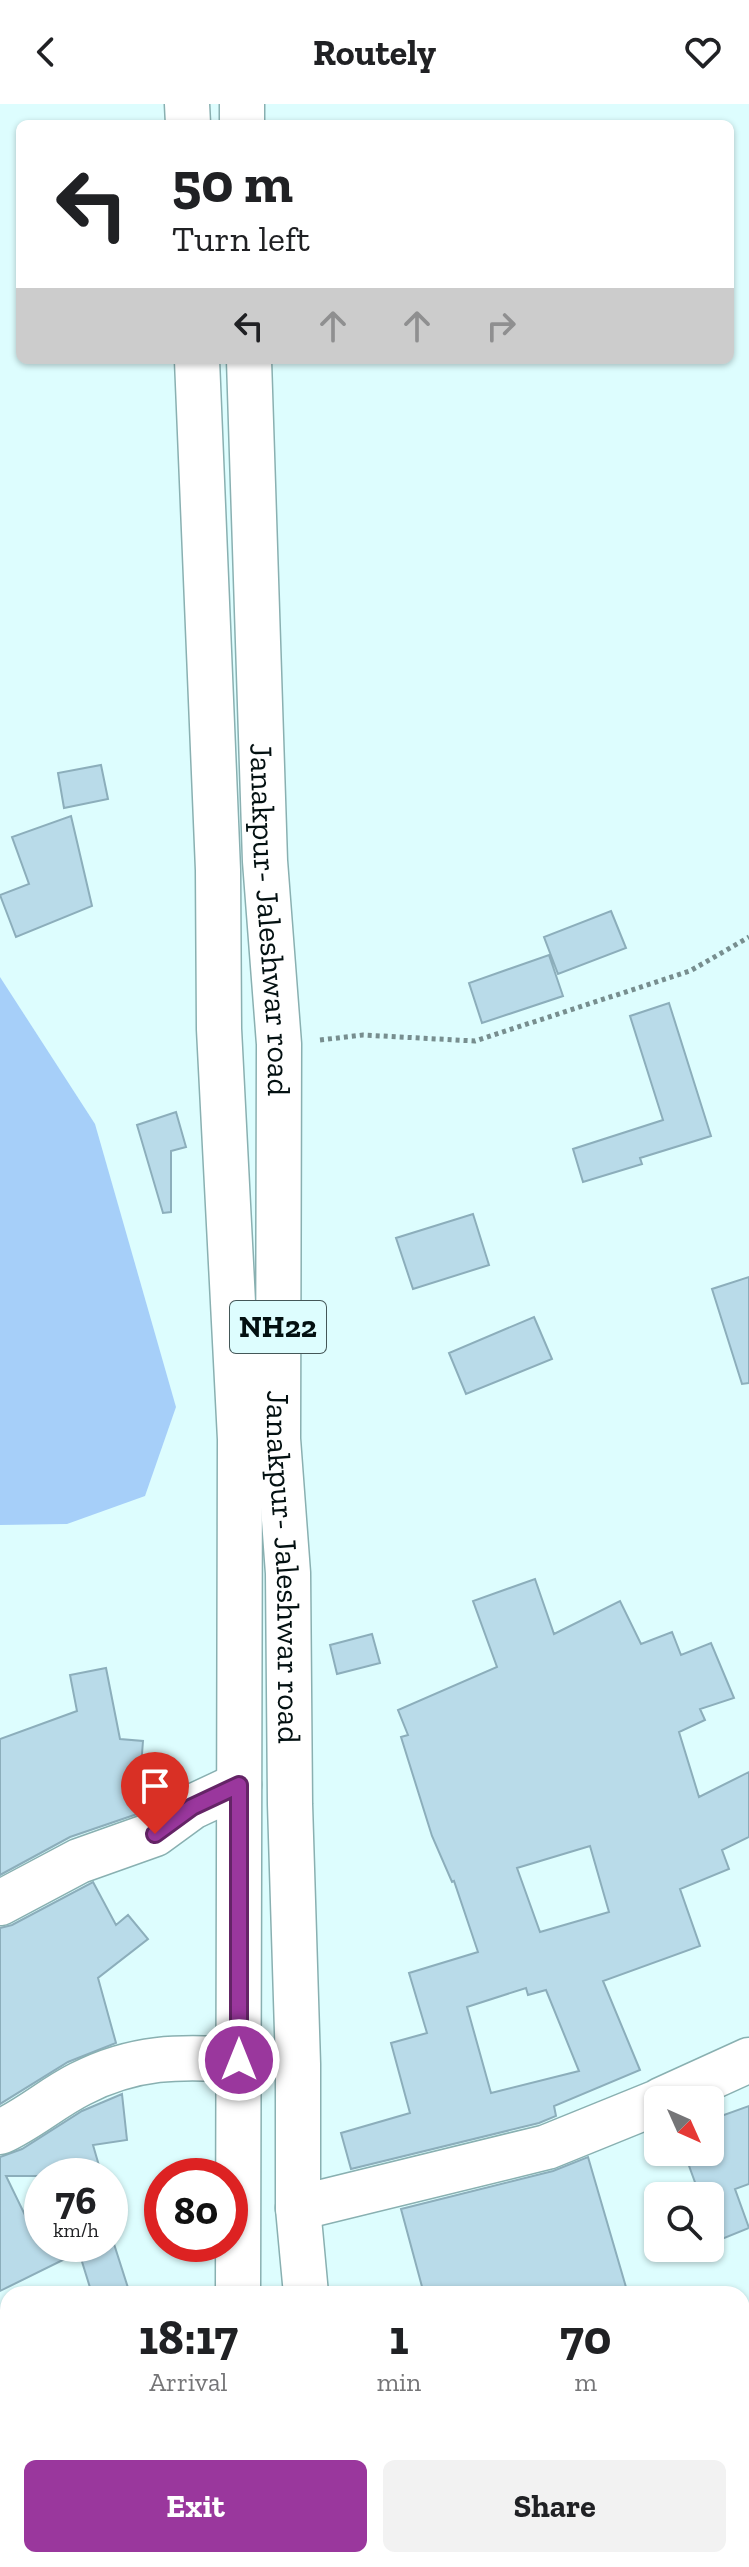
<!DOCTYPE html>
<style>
body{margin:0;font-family:"Zilla Slab",serif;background:#f2f2f2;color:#202124;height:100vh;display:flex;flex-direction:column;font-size:30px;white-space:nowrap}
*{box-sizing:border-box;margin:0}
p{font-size:26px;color:#757577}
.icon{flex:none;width:44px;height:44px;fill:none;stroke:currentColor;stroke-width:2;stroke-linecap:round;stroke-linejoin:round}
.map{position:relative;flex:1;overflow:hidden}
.side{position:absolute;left:0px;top:2182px;width:750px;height:282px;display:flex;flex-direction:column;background:#fff;border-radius:24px 24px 0 0;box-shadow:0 2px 6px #0004}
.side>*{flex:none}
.top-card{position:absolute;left:16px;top:16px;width:718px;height:244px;border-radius:12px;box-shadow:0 2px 6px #0004;background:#fff;color:#202124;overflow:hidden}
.needle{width:52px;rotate:135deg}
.buttons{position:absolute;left:644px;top:1982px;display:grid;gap:16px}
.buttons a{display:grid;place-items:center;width:80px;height:80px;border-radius:12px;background:#fff;box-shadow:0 2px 6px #0004;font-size:40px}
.speed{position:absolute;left:24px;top:2054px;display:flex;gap:16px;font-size:40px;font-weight:700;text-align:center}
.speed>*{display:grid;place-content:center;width:104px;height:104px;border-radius:50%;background:#fff;box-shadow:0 2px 6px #0004;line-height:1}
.speed small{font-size:20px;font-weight:400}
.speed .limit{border:12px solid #d22;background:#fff;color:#111}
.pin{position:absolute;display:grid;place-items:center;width:68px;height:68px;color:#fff;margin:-82px -34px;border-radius:50% 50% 50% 0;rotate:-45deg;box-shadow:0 0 8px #0007}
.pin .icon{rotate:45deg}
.me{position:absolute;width:88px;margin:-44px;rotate:0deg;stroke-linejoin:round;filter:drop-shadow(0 0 6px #0008)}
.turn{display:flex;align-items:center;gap:28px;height:168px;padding:0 24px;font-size:36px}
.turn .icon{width:104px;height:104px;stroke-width:2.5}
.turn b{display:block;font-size:56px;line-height:68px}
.lanes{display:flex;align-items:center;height:76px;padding:0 24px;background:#0003;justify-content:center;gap:40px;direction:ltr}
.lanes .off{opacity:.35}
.eta{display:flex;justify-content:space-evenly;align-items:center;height:136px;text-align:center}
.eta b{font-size:48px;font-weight:700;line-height:56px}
.action{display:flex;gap:16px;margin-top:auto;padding:16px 24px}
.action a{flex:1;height:92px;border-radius:12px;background:#9a379d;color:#fff;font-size:32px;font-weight:700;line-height:92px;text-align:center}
.action a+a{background:#f2f2f2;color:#202124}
header{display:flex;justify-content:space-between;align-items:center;height:104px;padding:0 24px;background:#fff;font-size:36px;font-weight:700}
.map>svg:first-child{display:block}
.water{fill:#a6cff9}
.building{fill:#b9dbe9;stroke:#8caebb;stroke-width:2;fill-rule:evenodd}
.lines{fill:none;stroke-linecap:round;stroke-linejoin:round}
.minor-casing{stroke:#89b0b1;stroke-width:47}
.highway-casing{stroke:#89b0b1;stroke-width:47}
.path{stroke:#778e8f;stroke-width:5;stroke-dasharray:4 4;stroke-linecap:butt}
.minor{stroke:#fff;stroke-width:44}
.highway{stroke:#fff;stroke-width:44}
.route-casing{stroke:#642466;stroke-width:20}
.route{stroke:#9a379d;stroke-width:14}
.labels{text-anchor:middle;stroke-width:7;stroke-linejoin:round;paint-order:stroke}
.shield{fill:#ddfdfe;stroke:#445758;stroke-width:2}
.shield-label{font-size:30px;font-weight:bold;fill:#031011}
.street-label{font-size:32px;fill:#031011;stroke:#ddfdfe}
</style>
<header><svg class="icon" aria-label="back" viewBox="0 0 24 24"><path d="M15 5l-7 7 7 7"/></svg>Routely<svg class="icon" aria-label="heart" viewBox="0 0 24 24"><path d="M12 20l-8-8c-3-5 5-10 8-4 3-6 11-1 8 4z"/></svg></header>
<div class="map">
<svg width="749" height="2463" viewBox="0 0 749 2463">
<rect width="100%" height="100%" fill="#ddfdfe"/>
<!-- water -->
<path class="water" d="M0,873L95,1020L176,1303L145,1392L67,1420L0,1421Z"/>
<!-- building -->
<path class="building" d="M101,661L108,695L64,704L58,669Z
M71,712L92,802L16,833L0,791L29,780L12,733Z
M611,807L626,844L558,870L544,833Z
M549,851L563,892L482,919L469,879Z
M669,899L711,1032L640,1054L642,1060L583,1078L573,1045L663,1016L630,912Z
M176,1008L186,1043L171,1047V1108L163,1109L137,1021Z
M473,1110L489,1161L413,1185L396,1134Z
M749,1173V1279L742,1280L712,1185Z
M534,1213L552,1255L466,1290L449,1249Z
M535,1475L554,1530L620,1497L641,1540L672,1528L681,1551L711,1539L734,1594L700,1605L705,1616L679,1628L699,1693L749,1668V1733L722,1746L729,1765L680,1785L700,1842L603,1877L640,1966L554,2002L556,2012L539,2019L351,2065L341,2029L410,2009L391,1939L427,1929L409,1869L478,1848L454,1777L452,1778L432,1732L401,1633L408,1631L398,1606L497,1563L473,1497ZM590,1742L609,1808L540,1828L517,1764ZM526,1884L528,1891L546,1886L579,1967L491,1989L467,1903Z
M372,1530L380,1559L337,1570L330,1541Z
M106,1564L120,1635L143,1637L141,1663L151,1702L143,1708L70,1733L0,1771V1635L77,1607L70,1571Z
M93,1778L116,1821L128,1811L148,1835L98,1874L116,1939L68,1958L0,2000V1824L12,1821Z
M122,1990L127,2036L93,2041L102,2072H6L39,2140H114L130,2190H92L79,2148L0,2187V2053L22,2045L82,2007Z
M749,2002V2080L735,2085L749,2124L717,2137L710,2118V2092H700L684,2048H710V2016Z
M588,2053L628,2190H424L401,2105L553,2067Z"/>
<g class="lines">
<!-- minor casing -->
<g class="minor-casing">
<path id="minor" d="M0,1799L79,1757L155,1730L192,1703L239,1681
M661,1996L749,1956
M0,2028C29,2015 52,1994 80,1980C134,1952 180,1952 239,1956
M298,2104L547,2043L658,1998
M0,2241L8,2239"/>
</g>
<!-- highway casing -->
<g class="highway-casing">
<g id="highway">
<path d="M187,0L188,20"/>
<path d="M242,0V20"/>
<path d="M197,256L218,766L219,925L240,1335L238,2190"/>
<path id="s1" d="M249,256L265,757L279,940L278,1335L288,1469L290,1700L298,1960V2104L306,2190"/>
<path d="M212,2463L214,2456"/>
<path d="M288,2463L290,2456"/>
</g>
</g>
<!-- path -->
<path class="path" d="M320,936L363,931L475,937L690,867L749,833"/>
<!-- minor -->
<use href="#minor" class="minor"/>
<!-- highway -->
<use href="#highway" class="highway"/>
</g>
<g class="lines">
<!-- route casing -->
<g class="route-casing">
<path id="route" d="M155,1730L192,1703L239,1681V1956"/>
</g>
<!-- route -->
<use href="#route" class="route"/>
</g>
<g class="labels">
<!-- shield labels -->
<rect class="shield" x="230" y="1197" width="96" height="52" rx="6"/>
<g class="shield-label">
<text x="278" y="1233">NH22</text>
</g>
<!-- street labels -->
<g class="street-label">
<text dy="11" stroke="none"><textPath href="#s1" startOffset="560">Janakpur- Jaleshwar road</textPath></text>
<text dy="11" stroke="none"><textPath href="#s1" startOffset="1208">Janakpur- Jaleshwar road</textPath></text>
</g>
</g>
</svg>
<div class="buttons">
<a><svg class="needle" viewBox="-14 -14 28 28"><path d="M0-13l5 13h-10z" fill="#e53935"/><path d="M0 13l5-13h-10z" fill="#757577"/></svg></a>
<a><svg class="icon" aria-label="search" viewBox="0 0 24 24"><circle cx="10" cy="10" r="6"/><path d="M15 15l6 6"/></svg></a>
</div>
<div class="speed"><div>76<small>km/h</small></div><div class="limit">80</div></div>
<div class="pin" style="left:155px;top:1730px;background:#d93025"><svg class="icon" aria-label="arrive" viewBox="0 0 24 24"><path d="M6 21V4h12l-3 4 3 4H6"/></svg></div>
<svg class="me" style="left:239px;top:1956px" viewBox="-20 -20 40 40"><circle r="17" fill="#9a379d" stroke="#fff" stroke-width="3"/><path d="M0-11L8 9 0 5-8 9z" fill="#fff"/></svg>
<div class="top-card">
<div class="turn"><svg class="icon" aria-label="left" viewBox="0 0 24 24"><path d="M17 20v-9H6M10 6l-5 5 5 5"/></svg><div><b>50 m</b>Turn left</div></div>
<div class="lanes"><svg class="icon" aria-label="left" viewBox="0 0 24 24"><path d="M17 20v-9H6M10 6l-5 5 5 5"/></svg><svg class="icon off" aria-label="ahead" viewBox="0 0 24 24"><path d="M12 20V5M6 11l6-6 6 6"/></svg><svg class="icon off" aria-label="ahead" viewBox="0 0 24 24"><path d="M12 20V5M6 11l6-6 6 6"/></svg><svg class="icon off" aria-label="right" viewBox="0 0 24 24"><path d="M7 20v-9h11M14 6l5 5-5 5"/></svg></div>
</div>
<section class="side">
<div class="eta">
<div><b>18:17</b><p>Arrival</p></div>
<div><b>1</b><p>min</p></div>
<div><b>70</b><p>m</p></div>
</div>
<div class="action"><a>Exit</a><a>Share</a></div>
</section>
</div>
